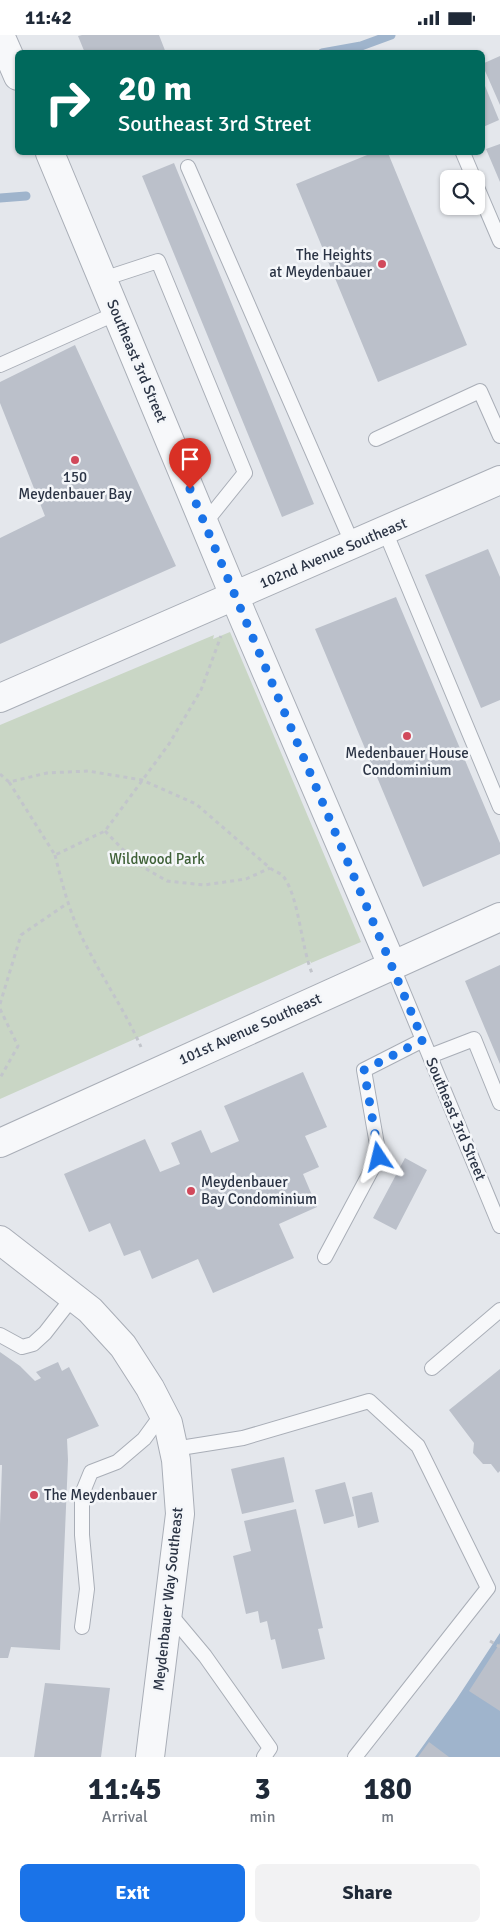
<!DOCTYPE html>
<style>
body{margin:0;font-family:Signika,sans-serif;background:#f2f2f3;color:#1f2937;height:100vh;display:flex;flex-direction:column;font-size:19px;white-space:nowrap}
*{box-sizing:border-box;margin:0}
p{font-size:16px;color:#747a83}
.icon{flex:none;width:28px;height:28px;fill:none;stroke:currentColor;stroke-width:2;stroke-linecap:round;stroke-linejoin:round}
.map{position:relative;height:1722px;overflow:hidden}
.drawer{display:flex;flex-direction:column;background:#fff;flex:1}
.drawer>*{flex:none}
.guide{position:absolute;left:15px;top:15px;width:470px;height:105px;border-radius:8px;box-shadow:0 1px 4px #0004;background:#00695c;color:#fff;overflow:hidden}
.fabs{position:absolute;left:440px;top:135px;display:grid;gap:10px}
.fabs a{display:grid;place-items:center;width:45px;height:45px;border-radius:8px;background:#fff;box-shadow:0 1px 4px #0004;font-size:25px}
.pin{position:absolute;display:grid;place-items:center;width:42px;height:42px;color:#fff;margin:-51px -21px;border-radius:50% 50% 50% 0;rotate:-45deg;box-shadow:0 0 5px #0007}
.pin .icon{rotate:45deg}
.me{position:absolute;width:55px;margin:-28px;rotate:350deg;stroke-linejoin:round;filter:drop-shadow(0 0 4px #0008)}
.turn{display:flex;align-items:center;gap:18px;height:105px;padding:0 20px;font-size:22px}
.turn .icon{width:65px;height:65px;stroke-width:2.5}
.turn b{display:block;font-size:35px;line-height:42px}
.eta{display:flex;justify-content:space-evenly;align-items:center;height:85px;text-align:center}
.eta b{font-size:30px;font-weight:700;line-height:35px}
.primary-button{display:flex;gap:10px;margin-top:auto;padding:10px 20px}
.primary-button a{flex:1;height:58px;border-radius:8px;background:#1a73e8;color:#fff;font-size:20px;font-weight:700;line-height:58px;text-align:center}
.primary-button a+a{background:#f2f2f3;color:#1f2937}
.status{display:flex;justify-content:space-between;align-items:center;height:35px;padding:0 25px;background:#fff;direction:ltr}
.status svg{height:14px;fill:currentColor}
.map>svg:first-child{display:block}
.green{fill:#c9d6c5}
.water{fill:#9fb4cc}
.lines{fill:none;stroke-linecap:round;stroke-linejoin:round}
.stream{stroke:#9fb4cc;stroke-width:9}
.building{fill:#bbc0ca}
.service-casing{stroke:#a9aeb7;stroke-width:16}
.minor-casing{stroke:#a9aeb7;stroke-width:30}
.tertiary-casing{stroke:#a9aeb7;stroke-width:30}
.path{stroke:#c2c5cb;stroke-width:3;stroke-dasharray:4 4;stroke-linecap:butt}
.service{stroke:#f7f8fa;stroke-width:14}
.minor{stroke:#f7f8fa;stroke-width:28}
.tertiary{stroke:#f7f8fa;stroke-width:28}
.route{stroke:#1a73e8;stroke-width:9;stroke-dasharray:0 16.2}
.poi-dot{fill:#d1495b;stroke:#f4f6f9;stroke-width:2}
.labels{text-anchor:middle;stroke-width:5;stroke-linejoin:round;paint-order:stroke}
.poi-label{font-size:15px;fill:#2b3445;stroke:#f4f6f9}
.street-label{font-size:15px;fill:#2b3445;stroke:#f4f6f9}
.park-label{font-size:15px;fill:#3f6138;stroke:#f4f6f9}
</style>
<div class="status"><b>11:42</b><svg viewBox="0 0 49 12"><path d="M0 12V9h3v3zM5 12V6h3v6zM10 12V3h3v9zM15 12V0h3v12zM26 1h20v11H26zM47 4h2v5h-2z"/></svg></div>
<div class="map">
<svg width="500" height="1722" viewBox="0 0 500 1722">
<rect width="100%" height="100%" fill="#e4e7ec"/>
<!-- green -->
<path class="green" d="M230,597L361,907L311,928L310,926L0,1064V690L214,600L213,604Z"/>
<!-- water -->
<path class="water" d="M500,1598V1722H415L456,1665Z"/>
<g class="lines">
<!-- stream -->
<path class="stream" d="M322,18L361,11L391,0
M0,163L26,161"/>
</g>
<!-- building -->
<path class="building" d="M82,0H159L166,18H85L78,1Z
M500,21V70L482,29Z
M483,46L499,85L483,92Z
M500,109V147L486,114Z
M372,118H388L467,310L378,347L296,149Z
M174,128L314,469L282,482L142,141Z
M75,310L176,531L0,609V503L45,481L0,368V347Z
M488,514L500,542V665L481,673L425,540Z
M396,562L500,808V819L423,852L315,594Z
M500,930V1029L465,946Z
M303,1037L327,1092L305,1101L319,1132L303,1139L317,1172L279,1189L294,1223L213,1258L198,1224L152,1244L140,1215L124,1221L110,1188L89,1197L64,1139L145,1104L160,1137L180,1129L171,1108L201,1095L211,1118L239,1106L224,1071Z
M405,1123L427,1135L396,1195L373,1183Z
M0,1317L20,1331L35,1346L41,1343L36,1337L58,1327L62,1336L69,1332L99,1391L67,1404L68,1425L60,1615L11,1612L8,1623H0V1489L2,1430H0Z
M500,1334V1436L498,1438L491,1429H483L473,1418L474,1408L449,1375Z
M284,1422L294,1467L242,1479L231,1434Z
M345,1447L354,1481L324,1489L315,1455Z
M372,1457L379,1487L358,1493L352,1462Z
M296,1474L323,1593L318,1594L325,1624L282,1634L275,1604L271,1605L267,1586L260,1588L258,1576L246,1579L233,1521L251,1516L244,1486Z
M500,1608V1676L469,1656Z
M45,1648L110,1653L101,1722H34Z
M429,1707L449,1722H418Z"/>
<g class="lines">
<!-- service casing -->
<g class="service-casing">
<path id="service" d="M463,118L474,144
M188,132L353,510
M476,150L500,206
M103,244L158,226L245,438L204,489
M0,330L117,278
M376,404L480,356L500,401
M385,496L500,772
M392,930L500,1191
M430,1021L474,1004L500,1068
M325,1222L379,1121L364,1035L423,1005
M0,1300L22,1312L33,1309L45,1298L73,1262
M432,1333L500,1275
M174,1414L243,1403L369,1366L418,1411L488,1553L355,1722
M169,1578L205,1621L270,1713L264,1722
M82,1592L87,1554L82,1500V1459L91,1437L117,1427L144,1404L163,1378"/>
</g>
<!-- minor casing -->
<g class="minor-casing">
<path id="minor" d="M0,1205L90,1275L123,1311L150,1353L168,1388L176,1425L180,1479L150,1722"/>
</g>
<!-- tertiary casing -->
<g class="tertiary-casing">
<path id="tertiary" d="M0,0L18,41
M50,118L243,582L392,930
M0,663L500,445
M0,1108L500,882"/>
</g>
<!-- path -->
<path class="path" d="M0,739L9,747L47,738L88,736L142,745L196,769L270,833C274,836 280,838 283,841C299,861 301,912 312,938
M9,747L55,820L105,796L169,709L201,655L221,601
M105,796L136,828L167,846L204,850L246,844L270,833
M55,820C63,852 71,884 88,914C105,947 126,978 141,1012
M0,969L21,900L68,868
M0,974L18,1011L0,1043
M490,1606L500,1612"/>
<!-- service -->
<use href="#service" class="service"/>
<!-- minor -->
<use href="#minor" class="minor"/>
<!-- tertiary -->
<use href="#tertiary" class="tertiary"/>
</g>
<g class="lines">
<!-- route -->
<path class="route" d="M190,454L423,1005L364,1035L379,1122"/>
</g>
<!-- markers -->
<g class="poi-dot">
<circle cx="382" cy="229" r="5"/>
<circle cx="75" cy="425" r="5"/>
<circle cx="407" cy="701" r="5"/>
<circle cx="191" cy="1156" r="5"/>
<circle cx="34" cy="1460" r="5"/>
</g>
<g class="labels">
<!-- poi labels -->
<g class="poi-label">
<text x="372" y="225" text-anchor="end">The Heights<tspan x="372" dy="17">at Meydenbauer</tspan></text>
<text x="75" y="447">150<tspan x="75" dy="17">Meydenbauer Bay</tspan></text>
<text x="407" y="723">Medenbauer House<tspan x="407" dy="17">Condominium</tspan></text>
<text x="201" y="1152" text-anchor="start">Meydenbauer<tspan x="201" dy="17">Bay Condominium</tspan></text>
<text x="44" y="1465" text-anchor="start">The Meydenbauer</text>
</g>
<!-- street labels -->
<g class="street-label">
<text transform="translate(137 326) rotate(67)" y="5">Southeast 3rd Street</text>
<text transform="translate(333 518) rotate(-23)" y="5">102nd Avenue Southeast</text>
<text transform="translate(250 994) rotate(-24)" y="5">101st Avenue Southeast</text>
<text transform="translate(456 1084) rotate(67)" y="5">Southeast 3rd Street</text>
<text transform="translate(168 1564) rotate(-84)" y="5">Meydenbauer Way Southeast</text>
</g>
<!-- park labels -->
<g class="park-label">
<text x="157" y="829">Wildwood Park</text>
</g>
</g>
</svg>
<div class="fabs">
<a><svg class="icon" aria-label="search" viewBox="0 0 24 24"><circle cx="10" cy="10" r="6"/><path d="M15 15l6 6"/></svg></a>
</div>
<div class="pin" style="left:190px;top:454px;background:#d93025"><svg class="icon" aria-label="arrive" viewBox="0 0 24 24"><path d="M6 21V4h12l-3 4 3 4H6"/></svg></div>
<svg class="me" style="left:379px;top:1122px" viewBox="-20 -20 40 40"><path d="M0-17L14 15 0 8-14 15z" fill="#1a73e8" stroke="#fff" stroke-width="4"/></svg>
<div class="guide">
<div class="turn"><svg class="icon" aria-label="right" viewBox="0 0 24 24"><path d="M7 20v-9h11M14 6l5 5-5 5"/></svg><div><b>20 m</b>Southeast 3rd Street</div></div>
</div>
</div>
<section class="drawer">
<div class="eta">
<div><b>11:45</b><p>Arrival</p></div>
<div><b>3</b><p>min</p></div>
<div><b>180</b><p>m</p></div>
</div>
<div class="primary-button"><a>Exit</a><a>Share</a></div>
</section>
